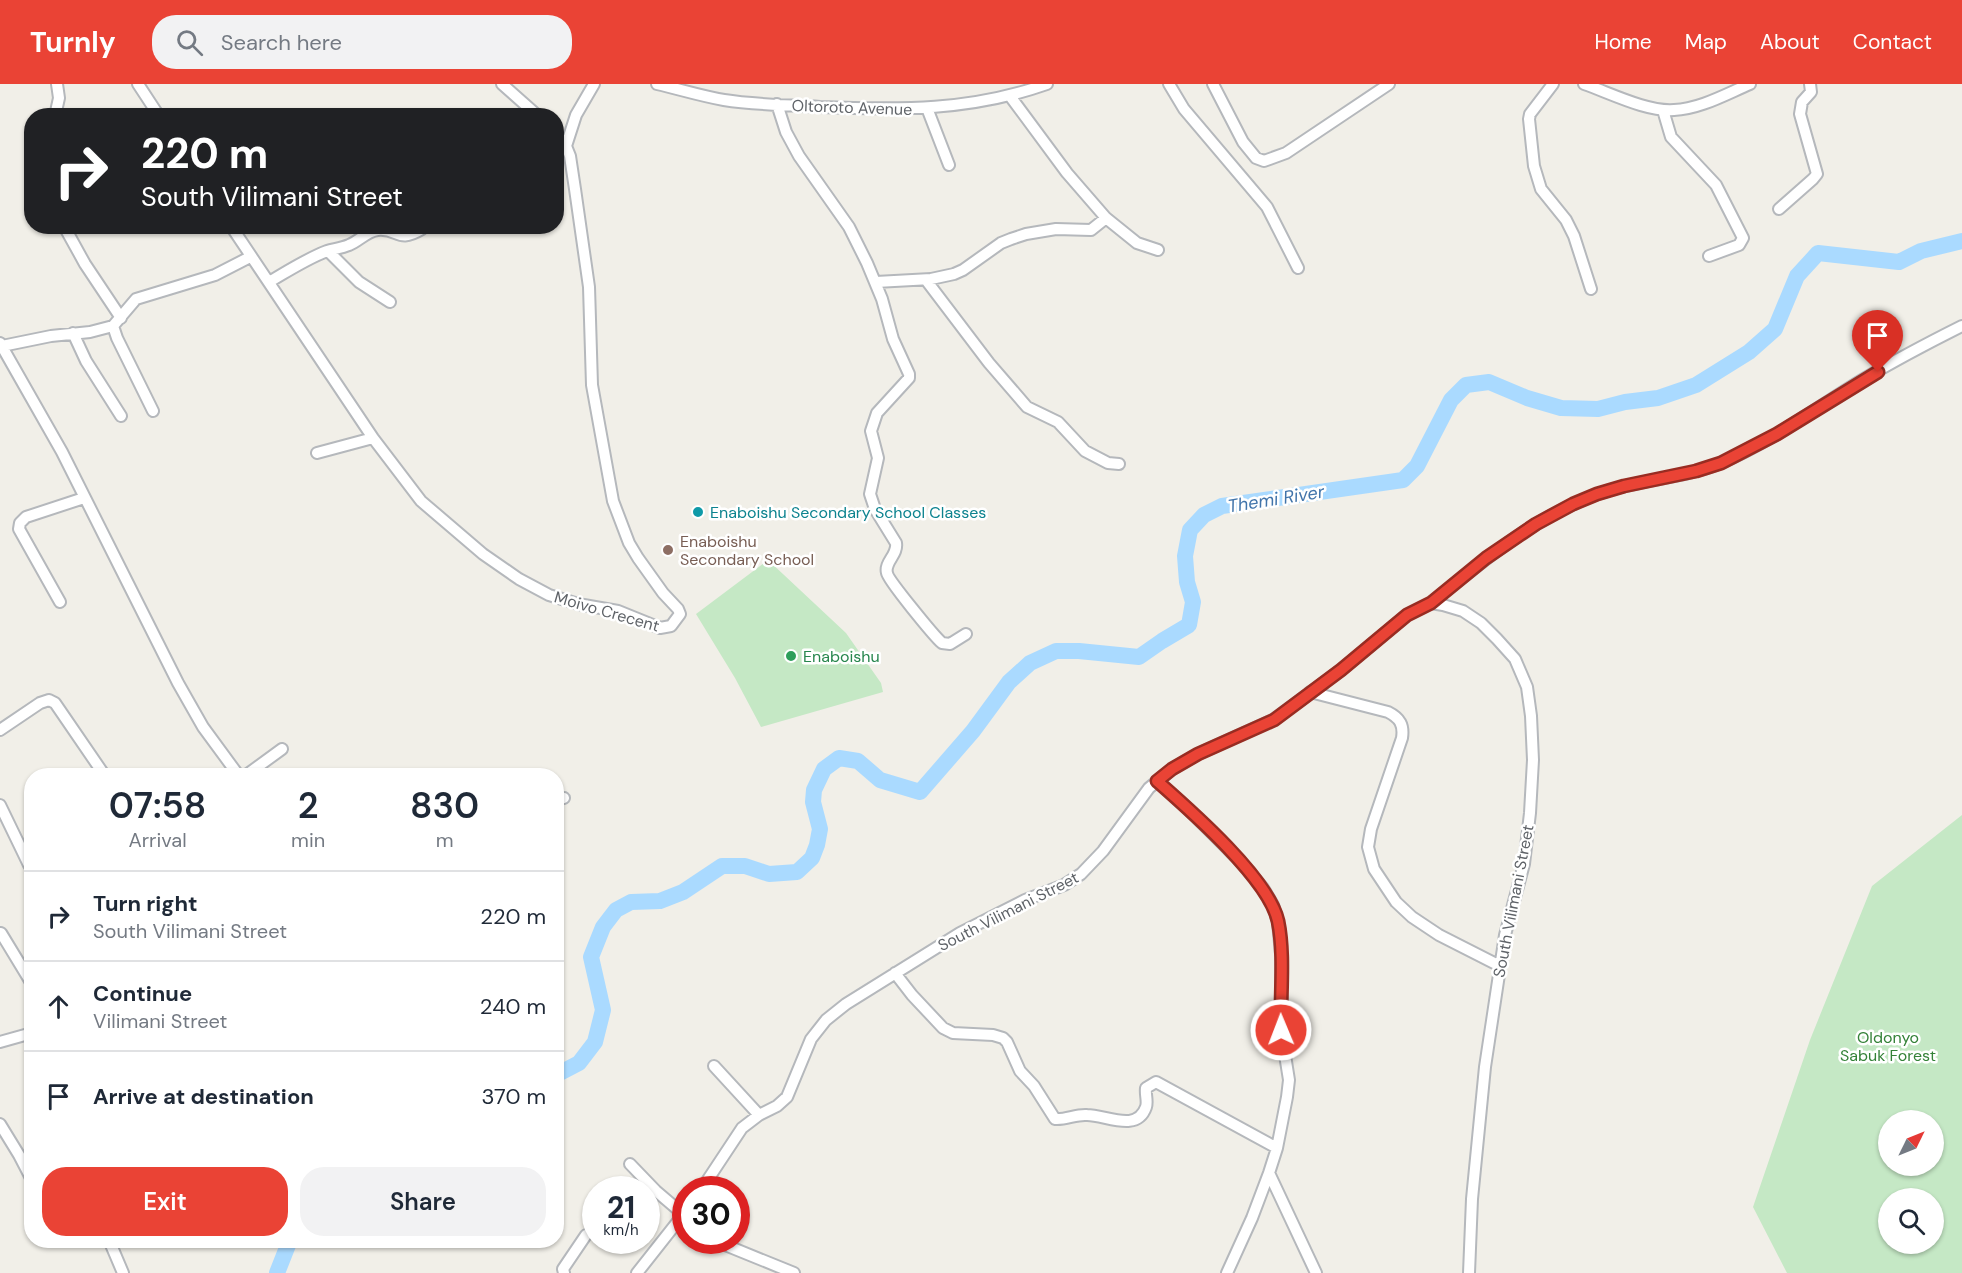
<!DOCTYPE html>
<style>
body{margin:0;font-family:"DM Sans",sans-serif;background:#f2f2f3;color:#1f2937;height:100vh;display:flex;flex-direction:column;font-size:22px;white-space:nowrap}
*{box-sizing:border-box;margin:0}
p{font-size:20px;color:#747a83}
.icon{flex:none;width:33px;height:33px;fill:none;stroke:currentColor;stroke-width:2;stroke-linecap:round;stroke-linejoin:round}
.map{position:relative;flex:1;overflow:hidden}
.drawer{position:absolute;left:24px;top:684px;width:540px;height:480px;display:flex;flex-direction:column;background:#fff;border-radius:24px;box-shadow:0 2px 4px #0004}
.drawer>*{flex:none}
.guide{position:absolute;left:24px;top:24px;width:540px;height:126px;border-radius:24px;box-shadow:0 2px 4px #0004;background:#202124;color:#fff;overflow:hidden}
.needle{width:39px;rotate:47deg}
.fabs{position:absolute;left:1878px;top:1026px;display:grid;gap:12px}
.fabs a{display:grid;place-items:center;width:66px;height:66px;border-radius:50%;background:#fff;box-shadow:0 2px 4px #0004;font-size:30px}
.speed{position:absolute;left:582px;top:1092px;display:flex;gap:12px;font-size:30px;font-weight:700;text-align:center}
.speed>*{display:grid;place-content:center;width:78px;height:78px;border-radius:50%;background:#fff;box-shadow:0 2px 4px #0004;line-height:1}
.speed small{font-size:15px;font-weight:400}
.speed .limit{border:9px solid #d22;background:#fff;color:#111}
.pin{position:absolute;display:grid;place-items:center;width:51px;height:51px;color:#fff;margin:-62px -26px;border-radius:50% 50% 50% 0;rotate:-45deg;box-shadow:0 0 6px #0007}
.pin .icon{rotate:45deg}
.me{position:absolute;width:66px;margin:-33px;rotate:359deg;stroke-linejoin:round;filter:drop-shadow(0 0 4px #0008)}
.turn{display:flex;align-items:center;gap:21px;height:126px;padding:0 18px;font-size:27px}
.turn .icon{width:78px;height:78px;stroke-width:2.5}
.turn b{display:block;font-size:42px;line-height:51px}
.eta{display:flex;justify-content:space-evenly;align-items:center;height:102px;text-align:center}
.eta b{font-size:36px;font-weight:600;line-height:42px}
.primary-button{display:flex;gap:12px;margin-top:auto;padding:12px 18px}
.primary-button a{flex:1;height:69px;border-radius:24px;background:#ea4335;color:#fff;font-size:24px;font-weight:600;line-height:69px;text-align:center}
.primary-button a+a{background:#f2f2f3;color:#1f2937}
ul{padding:0;list-style:none}
li{display:flex;align-items:center;gap:18px;height:90px;padding:0 18px;border-top:2px solid #e0e1e3}
li div{flex:1}
li b{display:block;font-size:22px}
li em{font-style:normal}
header{display:flex;align-items:center;gap:36px;box-sizing:border-box;height:84px;padding:0 30px;background:#ea4335;color:#fff}
header strong{font-size:28px}
nav{display:flex;gap:33px;margin-inline-start:auto;font-size:21px}
.search{width:420px;height:54px;background:#f2f2f3;display:flex;align-items:center;gap:15px;box-sizing:border-box;padding:0 21px;border-radius:24px;color:#747a83;font-size:22px}
.map>svg:first-child{display:block}
.green{fill:#c5e8c5;fill-rule:evenodd}
.lines{fill:none;stroke-linecap:round;stroke-linejoin:round}
.river{stroke:#aadaff;stroke-width:16}
.minor-casing{stroke:#b5b8bc;stroke-width:14}
.minor{stroke:#fff;stroke-width:10}
.route-casing{stroke:#982c22;stroke-width:15}
.route{stroke:#ea4335;stroke-width:10}
.culture-dot{fill:#0f9aa8;stroke:#fff;stroke-width:2}
.education-dot{fill:#8d6e63;stroke:#fff;stroke-width:2}
.leisure-dot{fill:#2e9e5b;stroke:#fff;stroke-width:2}
.labels{text-anchor:middle;stroke-width:5;stroke-linejoin:round;paint-order:stroke}
.street-label{font-size:16px;fill:#5f6368;stroke:#fff}
.culture-label{font-size:16px;fill:#0d838f;stroke:#fff;text-anchor:start}
.education-label{font-size:16px;fill:#785e54;stroke:#fff;text-anchor:start}
.leisure-label{font-size:16px;fill:#27864d;stroke:#fff;text-anchor:start}
.park-label{font-size:16px;fill:#348238;stroke:#fff}
.water-label{font-size:18px;font-style:italic;fill:#4174aa;stroke:#fff}
</style>
<header>
<strong>Turnly</strong>
<div class="search"><svg class="icon" aria-label="search" viewBox="0 0 24 24"><circle cx="10" cy="10" r="6"/><path d="M15 15l6 6"/></svg>Search here</div>
<nav><a>Home</a><a>Map</a><a>About</a><a>Contact</a></nav>
</header>
<div class="map">
<svg width="1962" height="1189" viewBox="0 0 1962 1189">
<rect width="100%" height="100%" fill="#f1efe8"/>
<!-- green -->
<path class="green" d="M768,476L846,549L881,599L883,608L761,643L735,594L696,530Z
M1962,731V1189H1787L1753,1123L1810,956L1872,802ZM1888,1036H1934V1082H1888ZM1888,1114H1934V1160H1888Z"/>
<g class="lines">
<!-- river -->
<path class="river" d="M556,991L579,979L595,958L603,926L591,873L603,843L616,826L631,818L660,817L683,808L722,782H745L769,790L797,788L812,774L817,761L820,745L813,718L814,706L824,685L839,674L858,677L880,696L920,708L973,647L1009,598L1030,579L1056,567H1079L1139,573L1162,557L1189,541L1193,518L1187,498L1185,472L1190,446L1204,431L1222,422L1403,396L1417,382L1451,316L1466,301L1489,298L1527,314L1561,324L1598,325L1625,318L1658,314L1696,301L1749,268L1775,245L1797,192L1818,169L1899,178L1921,167L1962,157
M277,1189L290,1156"/>
<!-- minor casing -->
<g class="minor-casing">
<path id="minor" d="M138,0L159,32
M502,0L538,32
M657,0C679,5 701,12 724,16C755,21 788,21 820,23C901,26 970,27 1047,0
M1169,0L1184,25L1267,123L1298,184
M1213,0L1243,58L1256,74L1264,77L1286,69L1389,0
M1553,0L1530,30L1529,35L1534,82L1541,105L1566,136L1574,152L1591,205
M1584,0C1610,9 1647,28 1674,26C1700,25 1726,10 1750,0
M1010,12L1067,89L1106,134L1137,159L1158,166
M777,20L786,48L799,72L849,143L867,179L882,215L893,255L909,290V294L877,329L871,347L878,374L870,410L875,425L896,459C898,471 884,478 887,489C888,496 934,552 942,559L950,560L966,550
M927,24L949,81
M1663,26L1671,53L1716,101L1743,154L1739,161L1709,172
M55,32L59,14L57,0
M566,62L576,31L594,0
M1779,125L1813,95L1817,90L1800,30L1802,18L1811,8L1810,0
M64,142L85,180L121,234
M231,142L373,354L421,417L483,470L519,495L549,511L578,520L618,527L660,544L671,542L680,530L678,525L663,509L638,474L629,459L613,417L592,301L589,203L575,105L570,72L566,62L556,49
M328,167L359,198L390,218
M926,196L989,279L1027,323L1058,338L1085,367L1108,379L1119,380
M269,198C288,187 306,175 327,167C334,165 342,164 349,161C359,157 367,147 378,146C399,144 397,160 422,145
M876,198L931,195L954,190L963,186L1001,159L1011,155L1026,150L1056,145L1091,146L1106,134
M113,242L117,254L153,327
M73,249L86,277L121,332
M0,259L62,368L178,599L203,643L239,692
M2,262L51,252L90,248L113,242L136,215L215,191L250,173
M317,369L373,354
M60,518L19,445L20,439L26,433L84,414
M1431,519C1483,477 1534,433 1598,410C1638,395 1682,395 1721,379C1771,358 1816,324 1862,296C1894,277 1928,259 1962,242
M1310,608L1388,628C1400,634 1404,641 1402,654L1371,745L1368,763L1374,785L1396,818L1412,833L1439,851L1500,882
M0,646L40,619L49,616L55,619L105,692
M245,692L282,665
M1157,697L1186,723L1240,777L1263,804L1273,821L1278,838L1281,870V946L1289,996L1287,1013L1277,1064L1269,1089L1252,1134L1227,1189
M556,715L564,714
M0,721L29,781
M1,849L32,900
M895,889L912,911L943,944L953,949L993,951L1003,954L1007,958L1020,987L1034,1002L1055,1035C1066,1036 1076,1030 1087,1031C1106,1031 1137,1049 1146,1023C1148,1017 1145,1011 1146,1004L1156,998L1277,1064
M0,958L32,949
M714,982L759,1031
M0,1040L19,1071L32,1096
M630,1080L656,1107L683,1130
M1269,1089L1316,1189
M701,1106L742,1044L759,1031L777,1022L787,1013L811,955L826,936L846,920L960,849L1025,816L1064,801L1081,790L1103,767L1149,704L1172,685L1198,670L1273,636L1341,586L1407,531L1431,519L1443,521L1463,527L1481,539L1497,555L1515,575L1527,603L1531,632L1533,676L1530,729L1524,780L1505,851L1485,983L1472,1115L1469,1189
M109,1156L123,1189
M713,1156L794,1189
M564,1189L563,1185L586,1151
M637,1189L686,1127"/>
</g>
<!-- minor -->
<use href="#minor" class="minor"/>
</g>
<g class="lines">
<!-- route casing -->
<g class="route-casing">
<path id="route" d="M1281,946C1280,912 1285,871 1278,837C1269,795 1190,726 1157,697L1172,685L1198,670L1274,636L1341,586L1407,531L1431,519L1486,474L1536,440L1573,420L1597,410L1624,402L1696,387L1721,379L1777,350L1878,288"/>
</g>
<!-- route -->
<use href="#route" class="route"/>
</g>
<!-- markers -->
<circle class="culture-dot" cx="698" cy="428" r="6"/>
<circle class="education-dot" cx="668" cy="466" r="6"/>
<circle class="leisure-dot" cx="791" cy="572" r="6"/>
<g class="labels">
<!-- street labels -->
<g class="street-label">
<text transform="translate(852 23) rotate(2)" y="6">Oltoroto Avenue</text>
<text transform="translate(607 527) rotate(16)" y="6">Moivo Crecent</text>
<text transform="translate(1513 817) rotate(-79)" y="6">South Vilimani Street</text>
<text transform="translate(1008 827) rotate(-27)" y="6">South Vilimani Street</text>
</g>
<!-- culture labels -->
<g class="culture-label">
<text x="710" y="434">Enaboishu Secondary School Classes</text>
</g>
<!-- education labels -->
<g class="education-label">
<text x="680" y="463">Enaboishu<tspan x="680" dy="18">Secondary School</tspan></text>
</g>
<!-- leisure labels -->
<g class="leisure-label">
<text x="803" y="578">Enaboishu</text>
</g>
<!-- park labels -->
<g class="park-label">
<text x="1888" y="959">Oldonyo<tspan x="1888" dy="18">Sabuk Forest</tspan></text>
</g>
<!-- water labels -->
<g class="water-label">
<text transform="translate(1276 415) rotate(-9)" y="6">Themi River</text>
</g>
</g>
</svg>
<div class="fabs">
<a><svg class="needle" viewBox="-14 -14 28 28"><path d="M0-13l5 13h-10z" fill="#e53935"/><path d="M0 13l5-13h-10z" fill="#747a83"/></svg></a>
<a><svg class="icon" aria-label="search" viewBox="0 0 24 24"><circle cx="10" cy="10" r="6"/><path d="M15 15l6 6"/></svg></a>
</div>
<div class="speed"><div>21<small>km/h</small></div><div class="limit">30</div></div>
<div class="pin" style="left:1878px;top:288px;background:#d93025"><svg class="icon" aria-label="arrive" viewBox="0 0 24 24"><path d="M6 21V4h12l-3 4 3 4H6"/></svg></div>
<svg class="me" style="left:1281px;top:946px" viewBox="-20 -20 40 40"><circle r="17" fill="#ea4335" stroke="#fff" stroke-width="3"/><path d="M0-11L8 9 0 5-8 9z" fill="#fff"/></svg>
<div class="guide">
<div class="turn"><svg class="icon" aria-label="right" viewBox="0 0 24 24"><path d="M7 20v-9h11M14 6l5 5-5 5"/></svg><div><b>220 m</b>South Vilimani Street</div></div>
</div>
<section class="drawer">
<div class="eta">
<div><b>07:58</b><p>Arrival</p></div>
<div><b>2</b><p>min</p></div>
<div><b>830</b><p>m</p></div>
</div>
<ul>
<li><svg class="icon" aria-label="right" viewBox="0 0 24 24"><path d="M7 20v-9h11M14 6l5 5-5 5"/></svg><div><b>Turn right</b><p>South Vilimani Street</p></div><em>220 m</em></li>
<li><svg class="icon" aria-label="ahead" viewBox="0 0 24 24"><path d="M12 20V5M6 11l6-6 6 6"/></svg><div><b>Continue</b><p>Vilimani Street</p></div><em>240 m</em></li>
<li><svg class="icon" aria-label="arrive" viewBox="0 0 24 24"><path d="M6 21V4h12l-3 4 3 4H6"/></svg><div><b>Arrive at destination</b></div><em>370 m</em></li>
</ul>
<div class="primary-button"><a>Exit</a><a>Share</a></div>
</section>
</div>
